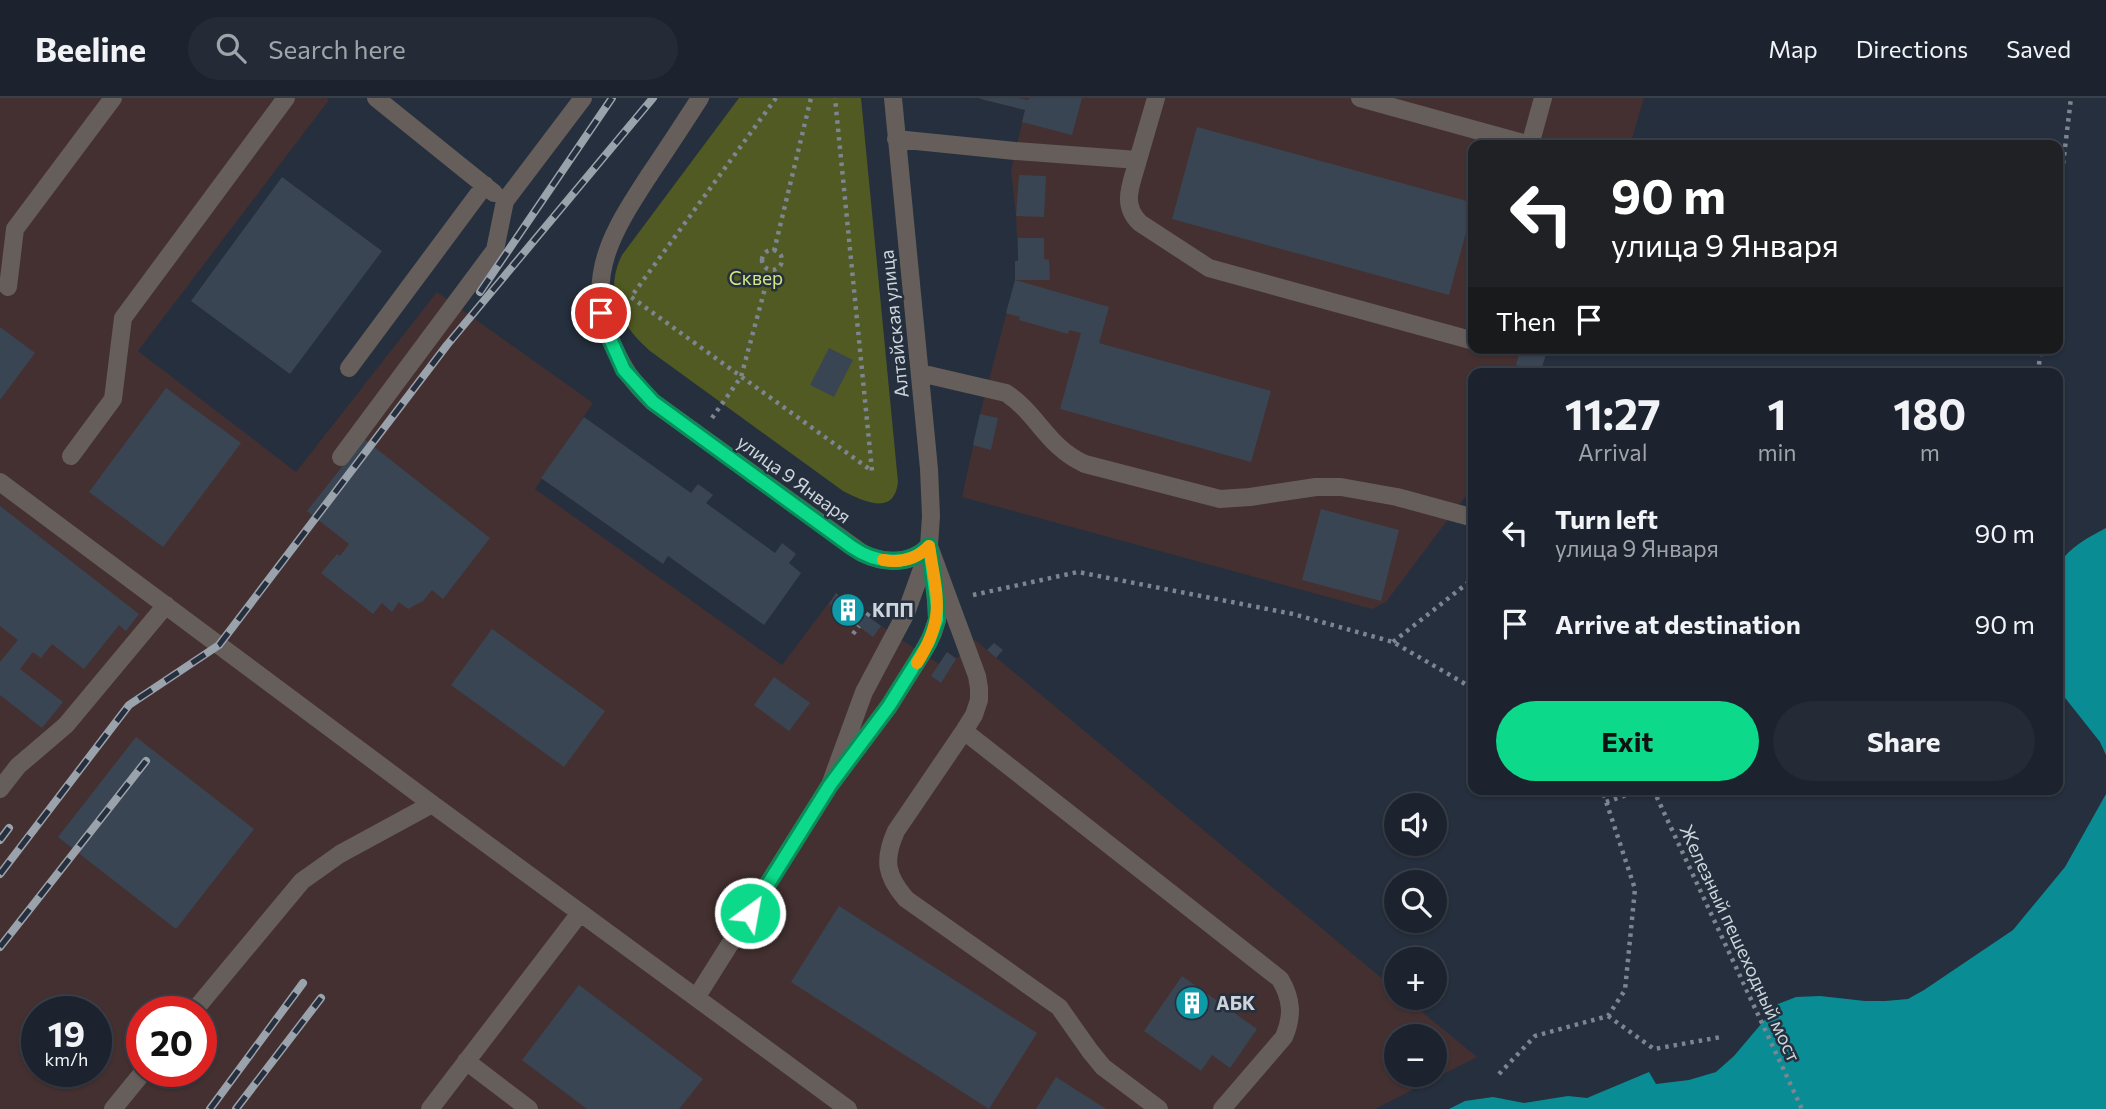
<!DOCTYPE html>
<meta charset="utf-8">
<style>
body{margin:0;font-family:Commissioner,sans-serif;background:#252b36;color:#f1f3f6;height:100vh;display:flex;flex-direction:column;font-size:26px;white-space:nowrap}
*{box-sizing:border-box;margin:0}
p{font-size:23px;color:#a0a4aa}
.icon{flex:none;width:38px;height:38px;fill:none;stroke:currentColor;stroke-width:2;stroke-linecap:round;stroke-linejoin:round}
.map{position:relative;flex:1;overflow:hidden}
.sheet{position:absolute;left:1468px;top:270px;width:595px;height:427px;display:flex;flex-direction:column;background:#1c232e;border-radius:14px;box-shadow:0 2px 5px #0004,0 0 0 2px #3a404a}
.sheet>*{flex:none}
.hud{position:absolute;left:1468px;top:42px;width:595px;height:214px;border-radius:14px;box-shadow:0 2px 5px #0004,0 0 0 2px #3a404a;background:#202124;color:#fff;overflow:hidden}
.fabs{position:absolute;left:1384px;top:695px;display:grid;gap:14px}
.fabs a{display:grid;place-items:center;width:63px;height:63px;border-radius:50%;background:#1c232e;box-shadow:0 2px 5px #0004,0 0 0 2px #3a404a;font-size:35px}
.speed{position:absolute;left:21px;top:898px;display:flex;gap:14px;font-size:35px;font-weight:700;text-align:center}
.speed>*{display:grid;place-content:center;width:91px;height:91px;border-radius:50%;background:#1c232e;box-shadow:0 2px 5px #0004,0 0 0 2px #3a404a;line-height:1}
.speed small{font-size:18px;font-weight:400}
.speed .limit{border:10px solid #d22;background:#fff;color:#111}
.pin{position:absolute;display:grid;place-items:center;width:60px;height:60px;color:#fff;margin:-30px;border:4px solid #fff;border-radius:50%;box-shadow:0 2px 7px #0007}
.me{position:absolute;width:77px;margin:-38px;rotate:32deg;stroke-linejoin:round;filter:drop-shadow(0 0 5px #0008)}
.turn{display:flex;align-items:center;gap:24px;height:147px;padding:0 28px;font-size:32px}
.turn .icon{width:91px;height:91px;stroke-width:2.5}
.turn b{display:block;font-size:49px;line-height:60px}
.then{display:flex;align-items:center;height:66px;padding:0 28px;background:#0003;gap:14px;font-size:26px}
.eta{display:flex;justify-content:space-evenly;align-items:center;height:119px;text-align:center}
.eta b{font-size:42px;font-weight:700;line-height:49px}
.action{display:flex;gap:14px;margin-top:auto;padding:14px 28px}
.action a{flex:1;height:80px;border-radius:42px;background:#0cd98a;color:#111;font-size:28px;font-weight:700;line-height:80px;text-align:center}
.action a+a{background:#252b36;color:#f1f3f6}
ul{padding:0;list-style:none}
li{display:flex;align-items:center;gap:21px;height:91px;padding:0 28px}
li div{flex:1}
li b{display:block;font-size:26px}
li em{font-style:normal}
header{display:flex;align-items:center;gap:42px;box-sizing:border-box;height:98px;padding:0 35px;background:#1c232e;border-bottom:2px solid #3a404a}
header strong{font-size:33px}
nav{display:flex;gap:38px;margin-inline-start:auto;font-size:24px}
.search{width:490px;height:63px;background:#252b36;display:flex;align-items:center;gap:18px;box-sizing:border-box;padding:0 24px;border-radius:38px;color:#a0a4aa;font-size:26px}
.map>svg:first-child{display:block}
.industrial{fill:#443030;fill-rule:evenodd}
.green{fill:#505a22}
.water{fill:#098c94}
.building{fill:#3a4553}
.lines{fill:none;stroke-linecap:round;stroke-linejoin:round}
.path{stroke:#7d8590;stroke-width:4.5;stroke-dasharray:3.5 5;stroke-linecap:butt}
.minor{stroke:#665e5a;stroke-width:18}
.rail-casing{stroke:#9aa2ac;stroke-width:8}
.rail{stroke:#252f3d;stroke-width:5;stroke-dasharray:16;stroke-linecap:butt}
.route-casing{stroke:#088d5a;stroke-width:18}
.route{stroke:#0cd98a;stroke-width:12}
.slow{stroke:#f59e0b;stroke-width:12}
.labels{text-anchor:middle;stroke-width:5;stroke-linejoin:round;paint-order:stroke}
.park-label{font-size:19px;fill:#d3e782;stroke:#252f3d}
.street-label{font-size:19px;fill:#cdd4dc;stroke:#252f3d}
.poi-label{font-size:19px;font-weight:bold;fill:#cdd4dc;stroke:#252f3d;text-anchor:start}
</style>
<header>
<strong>Beeline</strong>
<div class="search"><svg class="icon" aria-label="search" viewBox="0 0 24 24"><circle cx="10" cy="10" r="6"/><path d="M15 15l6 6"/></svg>Search here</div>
<nav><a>Map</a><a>Directions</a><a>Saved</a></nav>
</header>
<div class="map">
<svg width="2106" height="1011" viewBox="0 0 2106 1011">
<rect width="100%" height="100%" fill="#252f3d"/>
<!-- industrial -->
<path class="industrial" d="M0,0H327L329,2L138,253L296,374L437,194L593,305L535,391L782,567L836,495L894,537L939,566L947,554L957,560L975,542L1396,892V900H1405L1477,959L1375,1011H0ZM37,914H96V973H37ZM142,914H201V973H142ZM1396,938H1435V976H1396Z
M982,0H1644L1630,47H1474V250H1548L1540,275H1474V379L1468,395L1386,504L1372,511L962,399L980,316L1015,183V163L1018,162L1016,118L1011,72L1025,12L982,2Z"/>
<!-- green -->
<path class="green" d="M739,0H861L898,384C894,418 865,404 843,393L650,253C621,228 603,195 622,157Z"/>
<!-- water -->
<path class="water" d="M2106,430V657L2100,644L2058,591V467C2070,449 2087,440 2106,430Z
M2106,696V1011H1449L1465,1003L1493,999L1524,1005L1568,998L1587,1000L1649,974L1656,986L1689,982L1716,974L1734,958L1778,906L1796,899L1820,898L1865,903H1885L1908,901L1924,892L2013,832L2065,769Z"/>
<!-- building -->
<path class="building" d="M978,0H1019L1028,2L1029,0H1082L1072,37L1022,24L1025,12Z
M1197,29L1474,105L1449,197L1172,121Z
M1019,77L1046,78L1044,119L1016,118Z
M282,79L382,153L290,276L191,203Z
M1018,140H1044V161L1049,162L1050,182H1015V163H1018Z
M1015,182L1109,209L1099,245L1271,293L1251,364L1060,311L1081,235L1069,232L1068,236L1019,222L1020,219L1006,215Z
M0,229L35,255L0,302Z
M829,250L853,262L834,299L810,287Z
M1521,250H1548L1540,275H1525L1526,270L1516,267Z
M166,290L241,345L163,449L89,394Z
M980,316L998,320L991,352L973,347Z
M584,319L691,395L698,386L713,397L706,405L775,455L782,445L796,456L789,465L801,475L764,527L668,458L663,466L541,380Z
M364,341L490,440L443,501L432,492L423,503L408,511L399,504L392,514L382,505L373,516L321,475L337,456L340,458L349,446L307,413Z
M0,408L139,516L126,533L119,527L84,571L52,546L41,560L33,554L20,571L63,604L42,630L0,597V564L18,542L0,528Z
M1321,411L1399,432L1381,503L1302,482Z
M836,495L881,528L873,539L829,506Z
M492,531L605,613L564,669L451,587Z
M994,545L1003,552L996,560L987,552Z
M947,554L956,561L941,585L931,578Z
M774,579L810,605L789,633L754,607Z
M136,639L254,731L176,831L58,739Z
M839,808L1037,935L989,1011L791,884Z
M1182,878L1257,931L1230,970L1212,957L1201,973L1144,933Z
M579,887L703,981L679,1011H587L522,962Z
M1056,979L1106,1011H1036Z"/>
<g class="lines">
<!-- path -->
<path class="path" d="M776,0L631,199L872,373L835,0
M2058,108L2071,0
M762 162a10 10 0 1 1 20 0a10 10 0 1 1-20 0Z
M774,153L811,0
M2038,275L2041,250
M712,320L741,279L770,172
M973,497L1078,474L1293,516L1393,544L1474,591
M867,518L874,509
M853,536L859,528
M1393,544L1474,480
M1653,691L1802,1011
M1606,704L1644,691
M1608,918L1654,951L1721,939
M1499,976L1535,938L1608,918L1625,892L1635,791L1602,691"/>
<!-- minor -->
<path class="minor" d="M376,0L494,95
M700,0C684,25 667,51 650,76C615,130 583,177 611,243C623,270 631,283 653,304L862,455C884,466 911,467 929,448
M1360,0L1530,47
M896,41L1015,53L1138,62C1132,85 1120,106 1140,125L1209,170L1474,243
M1530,47L1543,0
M1138,62L1156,0
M8,189L15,131L113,0
M349,270L485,87
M920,275L1006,295C1038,316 1047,349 1085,366L1220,401L1250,399L1316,389H1341L1397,399L1474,420
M71,358L113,301L123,220L286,0
M341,359L495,152L505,103L583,0
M0,384L432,706L848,1011
M929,448L977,578L979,590V602L974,617L964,633L896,733C883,762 886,778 906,801L1059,909L1090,953L1103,969L1159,1011
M964,633L1280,881C1292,901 1293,918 1284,939L1222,1011
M830,687L864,594L906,515L924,465L929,448L931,418L929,371L893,0
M0,691L18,668L66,627L166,507
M696,900L830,687L889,608L923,554L933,535L937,522L935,486
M193,914L302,783L340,756L432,706
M466,963L529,1011
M113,1011L144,973
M430,1011L580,815"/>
<!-- rail casing -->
<g class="rail-casing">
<path id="rail" d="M480,194L612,0
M0,742L9,730
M0,776L129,607L219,547L447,247L653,0
M0,849L146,663
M210,1011L303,885
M236,1011L321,900"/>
</g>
<!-- rail -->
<use href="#rail" class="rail"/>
</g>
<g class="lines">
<!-- route casing -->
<g class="route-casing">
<path id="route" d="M601,215L607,234L624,272L653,304L852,449C875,465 908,470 929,448L937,509V522L929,544L889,608L830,687L750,815"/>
</g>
<!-- route -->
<use href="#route" class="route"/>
<!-- slow -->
<path class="slow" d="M883,462C901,465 917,461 929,448C937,499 946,519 917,565"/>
</g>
<!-- icons -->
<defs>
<g id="building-disc" transform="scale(1.75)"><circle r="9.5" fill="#0f9aa8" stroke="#252f3d"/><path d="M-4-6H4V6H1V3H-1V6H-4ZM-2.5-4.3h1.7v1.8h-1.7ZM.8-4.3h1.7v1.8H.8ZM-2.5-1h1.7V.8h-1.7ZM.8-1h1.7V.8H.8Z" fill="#fff"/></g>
</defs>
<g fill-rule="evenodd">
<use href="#building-disc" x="848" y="512"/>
<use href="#building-disc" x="1192" y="905"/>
</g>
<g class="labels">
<!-- park labels -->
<g class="park-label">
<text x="756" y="187">Сквер</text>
</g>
<!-- street labels -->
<g class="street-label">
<text transform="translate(894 226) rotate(-96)" y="7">Алтайская улица</text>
<text transform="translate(794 381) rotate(36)" y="7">улица 9 Января</text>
<text transform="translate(1740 845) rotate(65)" y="7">Железный пешеходный мост</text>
</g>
<!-- poi labels -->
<g class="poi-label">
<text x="872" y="519">КПП</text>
<text x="1216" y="912">АБК</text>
</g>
</g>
</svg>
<div class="fabs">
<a><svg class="icon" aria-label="sound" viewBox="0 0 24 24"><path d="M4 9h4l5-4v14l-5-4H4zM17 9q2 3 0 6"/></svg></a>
<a><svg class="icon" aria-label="search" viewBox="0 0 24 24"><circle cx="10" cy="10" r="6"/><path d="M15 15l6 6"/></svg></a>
<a>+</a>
<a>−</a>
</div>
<div class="speed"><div>19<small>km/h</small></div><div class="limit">20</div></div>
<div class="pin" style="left:601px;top:215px;background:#d93025"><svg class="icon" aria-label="arrive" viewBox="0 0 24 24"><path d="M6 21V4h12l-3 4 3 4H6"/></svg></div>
<svg class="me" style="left:750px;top:815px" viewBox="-20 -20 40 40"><circle r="17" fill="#0cd98a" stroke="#fff" stroke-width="3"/><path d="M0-11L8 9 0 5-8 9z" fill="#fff"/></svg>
<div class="hud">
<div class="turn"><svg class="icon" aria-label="left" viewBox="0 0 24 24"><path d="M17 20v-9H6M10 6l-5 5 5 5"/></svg><div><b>90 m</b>улица 9 Января</div></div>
<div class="then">Then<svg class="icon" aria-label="arrive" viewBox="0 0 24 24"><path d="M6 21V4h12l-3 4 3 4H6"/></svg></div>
</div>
<section class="sheet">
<div class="eta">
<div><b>11:27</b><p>Arrival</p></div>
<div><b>1</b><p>min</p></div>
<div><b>180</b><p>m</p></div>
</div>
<ul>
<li><svg class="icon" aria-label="left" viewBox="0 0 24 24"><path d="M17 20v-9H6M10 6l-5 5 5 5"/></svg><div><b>Turn left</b><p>улица 9 Января</p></div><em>90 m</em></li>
<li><svg class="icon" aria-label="arrive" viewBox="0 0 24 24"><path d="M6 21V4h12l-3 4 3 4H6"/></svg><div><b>Arrive at destination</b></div><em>90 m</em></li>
</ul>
<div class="action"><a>Exit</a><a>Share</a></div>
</section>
</div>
